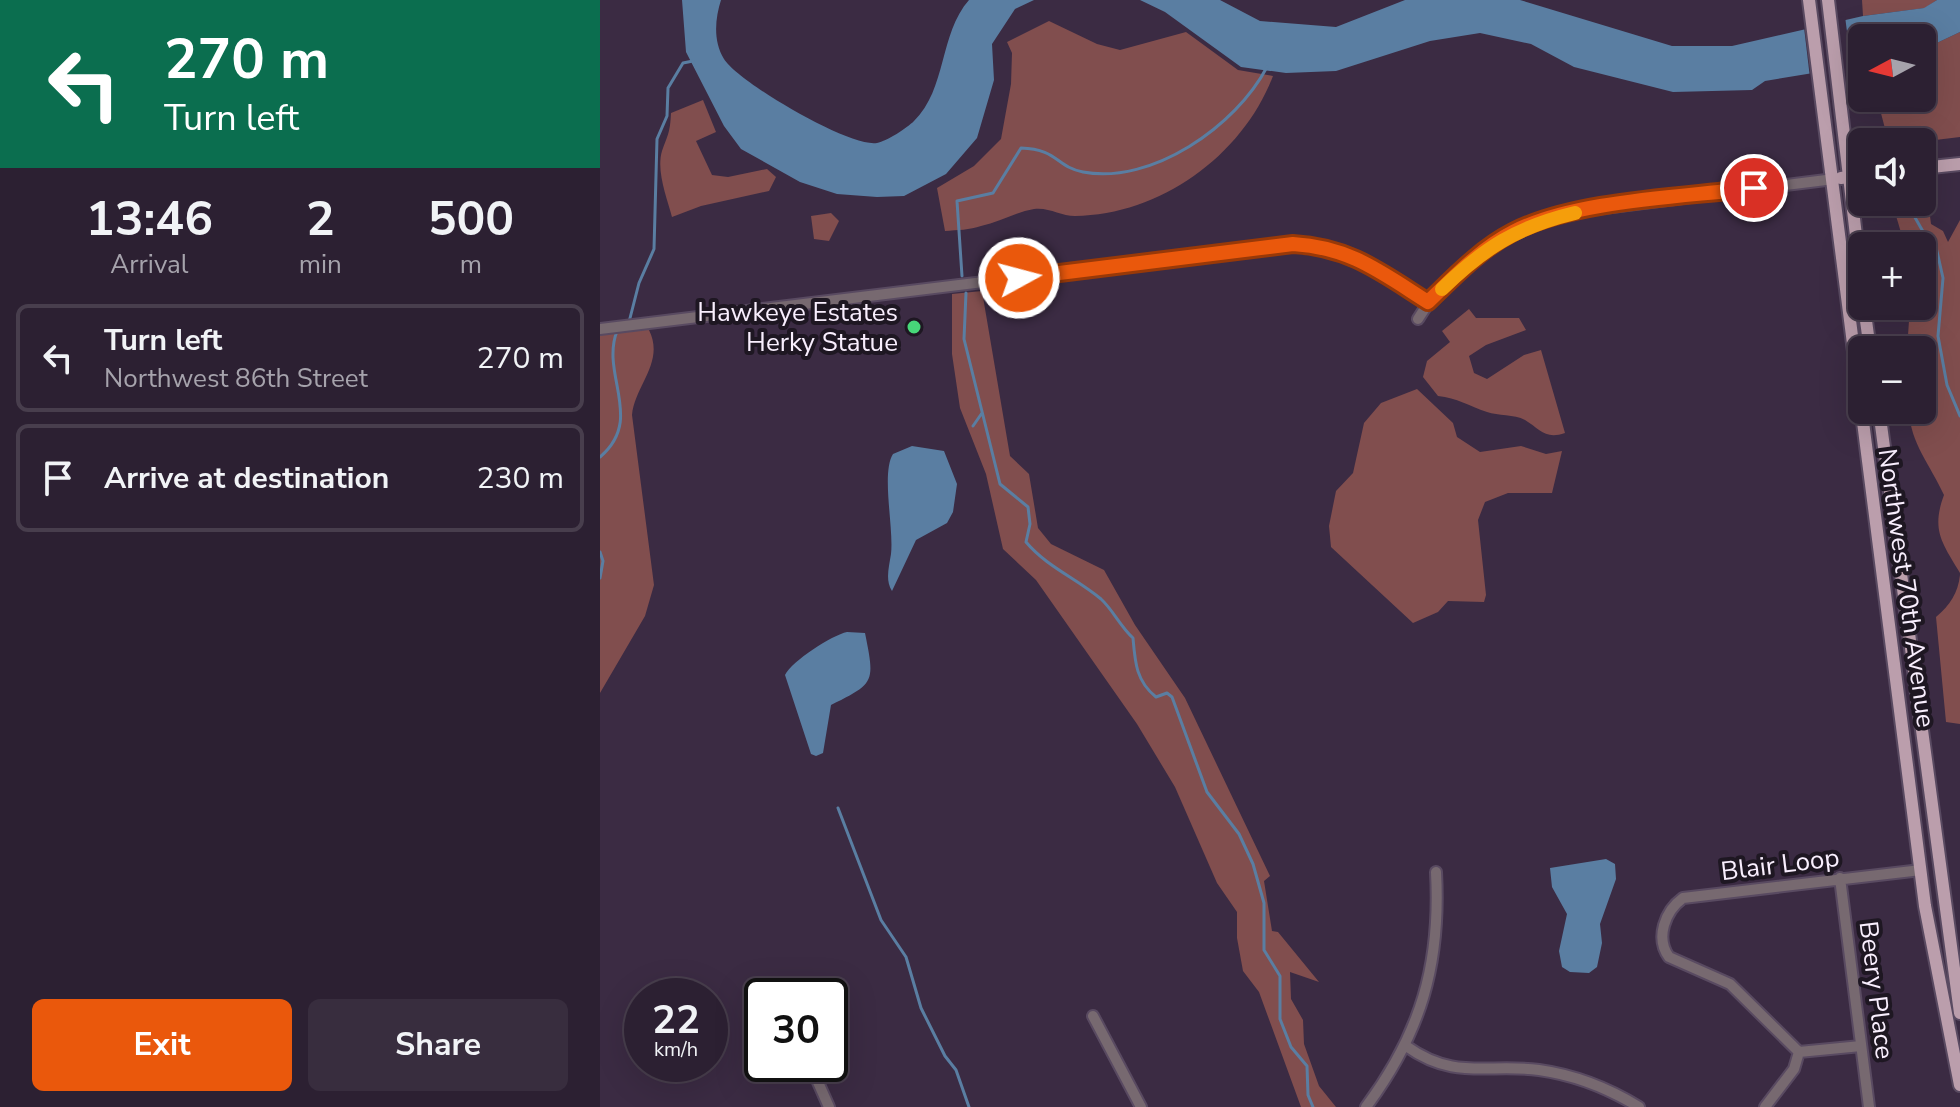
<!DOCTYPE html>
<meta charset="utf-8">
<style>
body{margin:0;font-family:"Nunito Sans",sans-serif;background:#382d3e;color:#f1f3f6;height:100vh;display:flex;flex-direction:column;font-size:30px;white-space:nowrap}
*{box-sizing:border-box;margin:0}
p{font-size:26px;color:#a6a3ac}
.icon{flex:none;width:44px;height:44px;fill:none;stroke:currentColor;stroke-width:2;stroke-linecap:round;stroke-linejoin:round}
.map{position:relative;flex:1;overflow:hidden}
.sheet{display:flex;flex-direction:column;background:#2c2032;width:600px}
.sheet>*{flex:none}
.top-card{background:#0b6e4f;color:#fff;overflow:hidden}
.needle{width:52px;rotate:263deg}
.buttons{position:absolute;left:1248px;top:24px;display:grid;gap:16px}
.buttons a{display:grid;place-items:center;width:88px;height:88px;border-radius:12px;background:#2c2032;box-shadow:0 8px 32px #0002,0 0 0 2px #483e4d;font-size:40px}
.speed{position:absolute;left:24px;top:978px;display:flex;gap:16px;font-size:40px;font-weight:700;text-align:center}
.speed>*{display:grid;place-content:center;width:104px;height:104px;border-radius:50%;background:#2c2032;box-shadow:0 8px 32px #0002,0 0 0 2px #483e4d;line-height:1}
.speed small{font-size:20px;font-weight:400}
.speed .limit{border:4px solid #111;border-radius:12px;background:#fff;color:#111}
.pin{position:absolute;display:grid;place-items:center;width:68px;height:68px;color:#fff;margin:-34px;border:4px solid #fff;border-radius:50%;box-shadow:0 2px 8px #0007}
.me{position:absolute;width:88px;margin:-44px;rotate:83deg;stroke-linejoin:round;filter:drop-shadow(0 0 6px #0008)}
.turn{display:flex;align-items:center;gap:28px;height:168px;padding:0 32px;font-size:36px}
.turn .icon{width:104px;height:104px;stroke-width:2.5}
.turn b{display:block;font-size:56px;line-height:68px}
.eta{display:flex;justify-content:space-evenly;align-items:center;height:136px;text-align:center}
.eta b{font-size:48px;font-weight:700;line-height:56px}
.button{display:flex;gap:16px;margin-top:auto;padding:16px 32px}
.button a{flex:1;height:92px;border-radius:12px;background:#ea580c;color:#fff;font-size:32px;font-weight:700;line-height:92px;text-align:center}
.button a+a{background:#382d3e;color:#f1f3f6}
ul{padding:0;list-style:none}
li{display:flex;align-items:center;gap:24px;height:108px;margin:0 16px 12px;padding:0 16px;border:4px solid #483e4d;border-radius:12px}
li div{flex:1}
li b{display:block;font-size:30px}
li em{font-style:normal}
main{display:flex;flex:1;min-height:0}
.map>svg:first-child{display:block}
.forest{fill:#814e4e}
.water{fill:#5a7ea2}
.pier{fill:#3b2b43}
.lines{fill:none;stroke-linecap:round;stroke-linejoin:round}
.stream{stroke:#5a7ea2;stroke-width:3}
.minor-casing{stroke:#594a61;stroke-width:14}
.major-casing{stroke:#594a61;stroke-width:16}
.minor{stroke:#776970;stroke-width:10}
.major{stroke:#bb9eac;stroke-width:12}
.route-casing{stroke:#983908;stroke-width:20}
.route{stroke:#ea580c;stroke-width:14}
.slow{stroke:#f59e0b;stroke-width:14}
.poi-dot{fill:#47d779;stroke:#1e1722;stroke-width:3}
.labels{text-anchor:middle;stroke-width:8;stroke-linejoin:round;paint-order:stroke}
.poi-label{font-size:26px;fill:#f9effe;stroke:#1e1722;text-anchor:end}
.street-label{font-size:26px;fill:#f9effe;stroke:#1e1722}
</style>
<main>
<section class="sheet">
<div class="top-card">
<div class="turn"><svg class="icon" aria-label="left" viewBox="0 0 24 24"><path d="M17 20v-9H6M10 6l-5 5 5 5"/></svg><div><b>270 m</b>Turn left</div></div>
</div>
<div class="eta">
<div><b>13:46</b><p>Arrival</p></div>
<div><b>2</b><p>min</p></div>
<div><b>500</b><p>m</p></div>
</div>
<ul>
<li><svg class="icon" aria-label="left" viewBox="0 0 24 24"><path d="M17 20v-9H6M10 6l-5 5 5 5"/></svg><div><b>Turn left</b><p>Northwest 86th Street</p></div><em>270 m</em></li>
<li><svg class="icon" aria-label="arrive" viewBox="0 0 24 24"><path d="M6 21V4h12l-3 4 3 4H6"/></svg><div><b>Arrive at destination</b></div><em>230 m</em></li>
</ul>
<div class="button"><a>Exit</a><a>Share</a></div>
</section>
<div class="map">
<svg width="1360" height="1107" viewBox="0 0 1360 1107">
<rect width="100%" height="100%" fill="#3b2b43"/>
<!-- forest -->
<path class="forest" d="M1262,0H1337L1325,8L1263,16Z
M449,21L497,44L520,50L586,32L638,70L673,76C643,155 561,215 475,216C461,216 449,207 434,209C416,212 399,222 381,226C370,230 357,230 345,231L337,188L374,166L401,139L411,84L412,53L407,42Z
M1360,32V137L1319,142L1288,140L1277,98H1322V50Z
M103,100L116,132L96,141L112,175L128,177L167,169L176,177L169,191L101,206L72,217C67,198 56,171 62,151C68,134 70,133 71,113Z
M1305,202L1329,208L1331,224L1343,231L1348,242L1360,220V573C1342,543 1331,530 1344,495C1331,466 1310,443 1309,410H1322V350H1307L1310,306H1322V246H1305L1294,209Z
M231,213L239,221L229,241L214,239L211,216Z
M382,291L410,456L429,474L438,528L451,544L504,570L535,625L585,698L670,876L664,881L672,931L678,932L719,982L690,972L691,999L703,1020L704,1044L719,1086L736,1107H701L659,992L643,971L637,938V912L617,883L575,787L537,724L436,580L403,549L386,474L360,408L352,354V294Z
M869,309L876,318H919L926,330L886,345L869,356L874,373L887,379L924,355L941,350L965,433C945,440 940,429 925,420C914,414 898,416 887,412C869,406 857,398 838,396L823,377L827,361L850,342L842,331Z
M34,328L49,330C65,362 35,385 32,415L54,585L45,616L0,693V333Z
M817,389L853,423L857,437L880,452L921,446L946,454L962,451L952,493H908L885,502L878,520L886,595L884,602L848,601L838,612L813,623L731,547L729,526L736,491L753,473L764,423L781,403Z
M1360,575V724L1346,722L1336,617C1350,605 1358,593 1360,575Z"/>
<!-- water -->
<path class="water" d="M82,0H121C115,19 113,41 124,59C138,82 250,148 277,143C287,141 307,128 314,121C347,89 339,34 369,0H434L415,9L392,44L394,80L377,138L346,174L304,196L277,197L237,194L200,182L141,149L124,126L86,52Z
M540,0H620L660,21L736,27L805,0H920L1072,46H1132L1263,16L1324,8L1337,0H1360V32L1322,50V38H1262V65L1165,81L1152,90L1073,92L974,67L931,44L880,33L830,41L736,71L686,73L641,67L565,12Z
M312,446L344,451L357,484L353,512L347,523L316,540L292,591C285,580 289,567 291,554C294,528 281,473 293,454Z
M247,632L265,633C275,683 275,683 231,705L223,753L216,756L211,754L185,675C192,661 232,635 247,632Z
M1006,859L1015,864L1016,879L1000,924L1002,943L997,967L989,973L970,972L962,967L959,951L967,914L952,887L950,868Z"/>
<!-- pier -->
<path class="pier" d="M1245,16L1252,71L1210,78L1204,27Z"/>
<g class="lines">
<!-- stream -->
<path class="stream" d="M1309,207L1325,235L1334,238L1343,278L1338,336L1347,385L1360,416
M362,276L357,201L393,193L421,148C458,149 456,167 483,172C552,185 636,126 667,67
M366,293L364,339L400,484L428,507L430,524L426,542C447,567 476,578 501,599C513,610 520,626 533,638C535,662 536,681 556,697L567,693L572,697L607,792L639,834L653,864L664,903V950L680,976V1019L691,1047L707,1066L708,1095L713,1107
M29,322L39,283L54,249L57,139L67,116L68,88L83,63L93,61
M373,426L382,413
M0,457C45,419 0,375 17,331
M0,552L3,561L0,578
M238,808L281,920L306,957L321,1008L345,1056L356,1070L369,1107"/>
<!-- minor casing -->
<g class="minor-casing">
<path id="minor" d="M818,319C854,260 915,227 980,211L1234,179
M0,329L693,244L750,254L828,302
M1240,878L1269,1107
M493,1016L541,1107
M806,1046C855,1081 888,1063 939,1070C975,1075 1008,1088 1039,1107
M1261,1046L1199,1052L1130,984L1069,957C1055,938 1065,911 1083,898L1321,870
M210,1064L229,1107
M766,1107C821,1033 841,964 836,872
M1165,1107L1194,1069L1199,1052"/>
</g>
<!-- major casing -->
<g class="major-casing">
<path id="major" d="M1209,0L1325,906L1360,1085
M1228,0L1262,286
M1322,168L1360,164
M1241,178L1262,175
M1264,306L1270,350
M1279,410L1360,1013"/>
</g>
<!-- minor -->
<use href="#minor" class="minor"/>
<!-- major -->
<use href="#major" class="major"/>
</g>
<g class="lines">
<!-- route casing -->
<g class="route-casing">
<path id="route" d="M419,278L693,244C750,247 782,273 828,302C854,277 880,249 913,232C974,200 1084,197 1154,188"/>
</g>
<!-- route -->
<use href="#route" class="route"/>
<!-- slow -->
<path class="slow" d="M842,289C884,248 917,227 975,213"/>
</g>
<!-- markers -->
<circle class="poi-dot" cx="314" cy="327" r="8"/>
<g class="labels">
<!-- poi labels -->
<g class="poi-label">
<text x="298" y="321">Hawkeye Estates<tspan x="298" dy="30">Herky Statue</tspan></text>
</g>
<!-- street labels -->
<g class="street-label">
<text transform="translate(1307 588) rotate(82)" y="9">Northwest 70th Avenue</text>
<text transform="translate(1180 864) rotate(-7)" y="9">Blair Loop</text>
<text transform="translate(1277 990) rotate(83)" y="9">Beery Place</text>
</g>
</g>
</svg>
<div class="buttons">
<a><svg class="needle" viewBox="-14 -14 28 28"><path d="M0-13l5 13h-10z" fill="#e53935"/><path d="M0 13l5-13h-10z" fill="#a6a3ac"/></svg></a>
<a><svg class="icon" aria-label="sound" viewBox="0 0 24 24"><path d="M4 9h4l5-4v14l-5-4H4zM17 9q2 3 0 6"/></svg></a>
<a>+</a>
<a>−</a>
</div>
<div class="speed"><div>22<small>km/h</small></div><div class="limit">30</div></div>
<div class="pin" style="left:1154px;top:188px;background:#d93025"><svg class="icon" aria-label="arrive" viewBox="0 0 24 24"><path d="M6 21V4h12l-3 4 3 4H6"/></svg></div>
<svg class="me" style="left:419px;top:278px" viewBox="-20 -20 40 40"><circle r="17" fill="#ea580c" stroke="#fff" stroke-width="3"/><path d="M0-11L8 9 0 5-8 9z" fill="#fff"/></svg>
</div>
</main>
